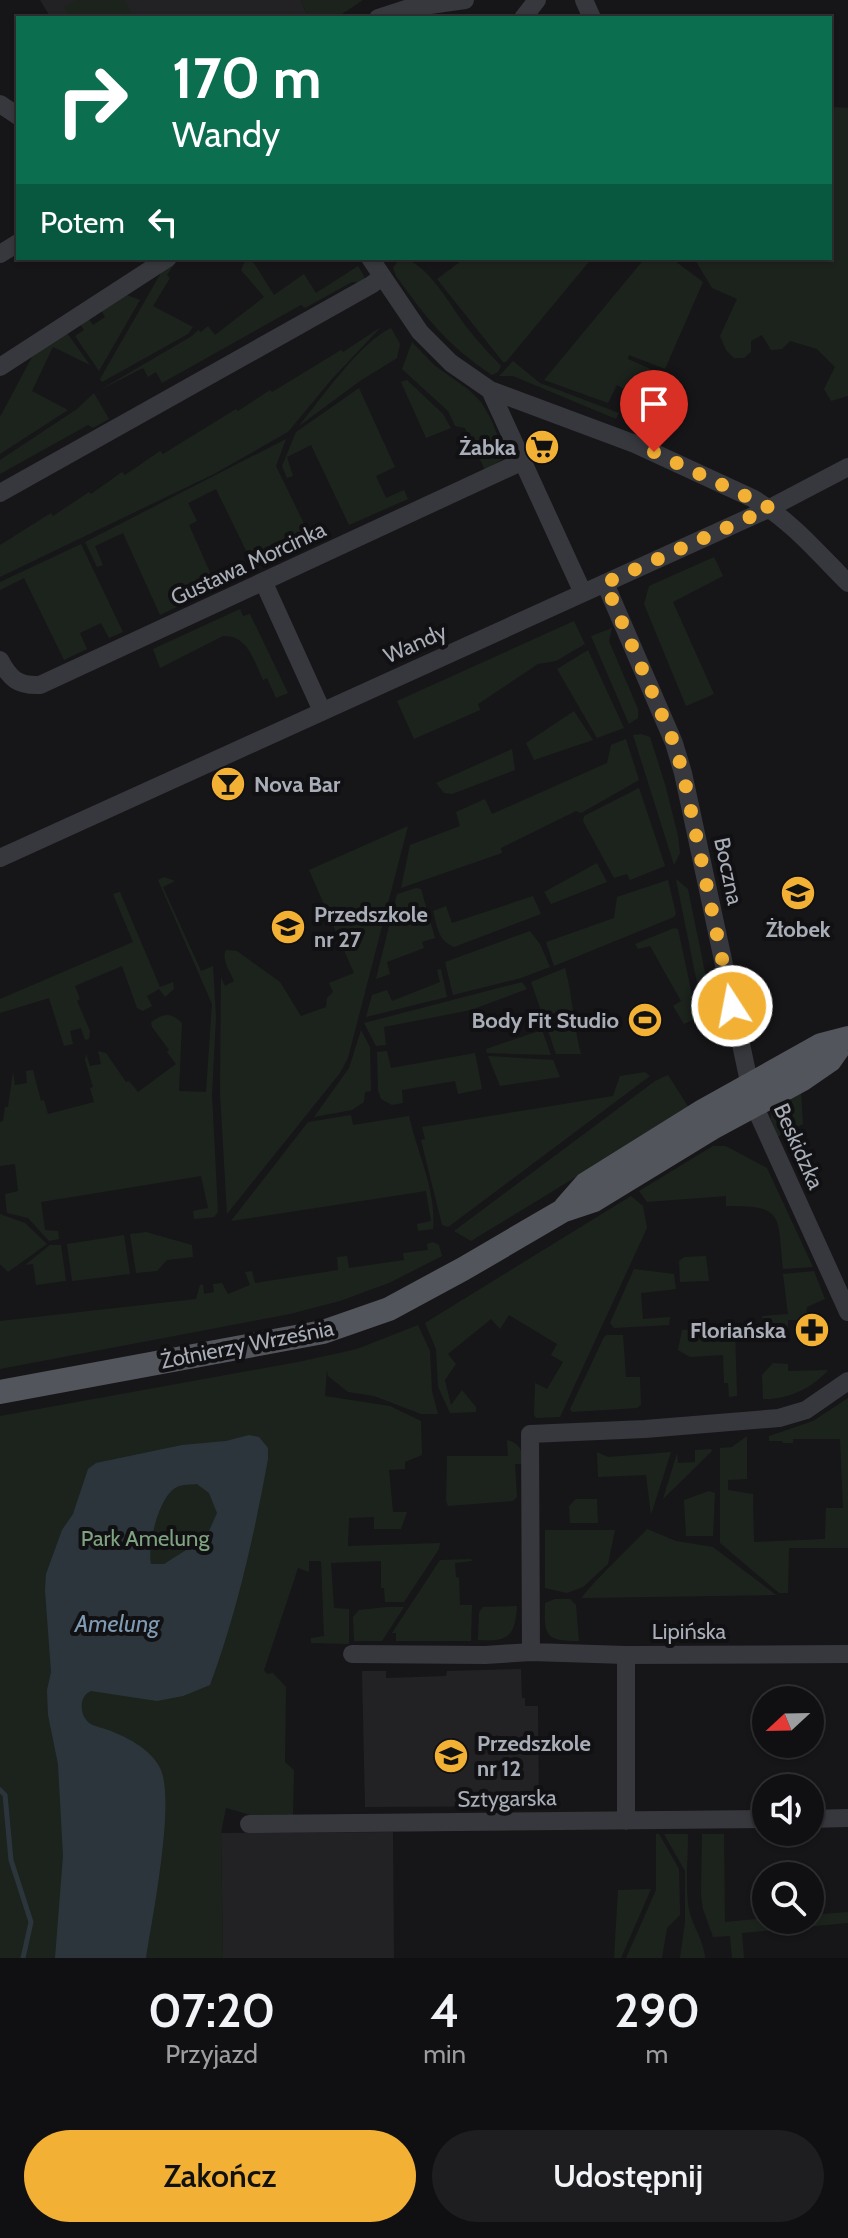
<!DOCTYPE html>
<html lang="pl">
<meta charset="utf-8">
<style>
body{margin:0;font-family:Cabin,sans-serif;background:#1e1e20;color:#f1f3f6;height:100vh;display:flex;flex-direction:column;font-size:30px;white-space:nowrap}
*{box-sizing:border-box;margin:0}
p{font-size:26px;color:#9c9d9f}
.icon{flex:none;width:44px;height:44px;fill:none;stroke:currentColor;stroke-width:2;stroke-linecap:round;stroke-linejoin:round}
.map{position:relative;height:1958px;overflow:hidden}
.side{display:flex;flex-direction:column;background:#101012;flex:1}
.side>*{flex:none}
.guide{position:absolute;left:16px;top:16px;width:816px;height:244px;border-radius:0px;box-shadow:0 2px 6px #0004,0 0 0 2px #303032;background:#0b6e4f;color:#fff;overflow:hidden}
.needle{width:52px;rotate:248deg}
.fabs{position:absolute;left:752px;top:1686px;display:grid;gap:16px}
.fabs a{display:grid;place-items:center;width:72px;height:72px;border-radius:50%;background:#101012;box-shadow:0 2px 6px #0004,0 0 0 2px #303032;font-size:40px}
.pin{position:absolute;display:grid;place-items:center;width:68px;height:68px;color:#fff;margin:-82px -34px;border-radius:50% 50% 50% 0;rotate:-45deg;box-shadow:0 0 8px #0007}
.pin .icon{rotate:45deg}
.me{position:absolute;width:88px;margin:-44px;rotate:349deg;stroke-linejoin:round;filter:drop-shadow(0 0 6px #0008)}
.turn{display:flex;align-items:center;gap:28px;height:168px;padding:0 24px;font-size:36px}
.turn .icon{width:104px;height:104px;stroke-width:2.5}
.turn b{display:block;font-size:56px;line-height:68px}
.then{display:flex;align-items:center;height:76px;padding:0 24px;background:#0003;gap:16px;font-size:30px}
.eta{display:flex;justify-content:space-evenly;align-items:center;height:136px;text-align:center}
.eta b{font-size:48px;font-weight:600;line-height:56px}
.action{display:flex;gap:16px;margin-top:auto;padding:16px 24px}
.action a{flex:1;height:92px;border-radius:48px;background:#f2b134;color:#111;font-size:32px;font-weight:600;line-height:92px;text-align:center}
.action a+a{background:#1e1e20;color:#f1f3f6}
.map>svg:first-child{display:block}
.built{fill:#222225}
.green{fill:#1c231d}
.water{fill:#2c353c;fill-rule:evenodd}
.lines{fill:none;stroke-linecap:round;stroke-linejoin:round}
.stream{stroke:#2c353c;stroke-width:5}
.minor{stroke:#37383d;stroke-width:18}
.major{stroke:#53555c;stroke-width:24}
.route{stroke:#f2b134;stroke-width:14;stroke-dasharray:0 25.2}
.labels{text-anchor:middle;stroke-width:8;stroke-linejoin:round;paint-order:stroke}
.poi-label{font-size:22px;font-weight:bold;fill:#a8adb8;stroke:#111113;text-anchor:end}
.street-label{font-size:22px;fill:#a8adb8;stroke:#111113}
.park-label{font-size:22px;fill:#7fa381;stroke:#111113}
.water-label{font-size:24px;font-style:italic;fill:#7f9bb3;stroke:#111113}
</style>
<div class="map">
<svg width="848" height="1958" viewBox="0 0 848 1958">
<rect width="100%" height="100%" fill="#161618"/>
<!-- built -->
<path class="built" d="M40,0H301L308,18H51Z
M521,1669L522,1698H525V1706H538L539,1806L365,1807L362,1671H386V1678L446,1676L447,1671Z
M393,1832L394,1958H223L221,1833Z"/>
<!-- green -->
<path class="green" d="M76,0H124L135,18H70L64,7Z
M301,0H363L336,18H308Z
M835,107L848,108V396L831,401L824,389L835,367L817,349L790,341L782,349L771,350L762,335L751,341V352L744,358H734L726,350L720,336L737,299L712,288L694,258H830V111Z
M400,258C427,260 452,309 468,329C478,342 490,354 501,366L498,372L492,375C446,344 428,320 396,276L393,268Z
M465,258H592L506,362H503L437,279Z
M645,258H671L703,282L665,369L629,355L628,359L662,374L643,418L626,410L630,403L626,401L629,392L617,385L608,403L544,380Z
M246,259L254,263L274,295L304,274L316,293L358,266L365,278L361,283L352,282L305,308L301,305L162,383L156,372L148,377L143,368L98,391L192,336L198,330L201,332L208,326L215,335L264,297L241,270Z
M175,263L167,275L170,278L153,306L193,327L188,334L102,382L100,379L162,271Z
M127,295L140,300L99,371L75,336L84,330L80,324L89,319L93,325L105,317L101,310Z
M381,327L331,380L288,432L214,474L0,577V545L51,513L53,516L89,492L91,494L122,472L125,475L160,451L163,454L236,409L238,411L270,390L272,392L341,350L343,352Z
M391,328L400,344L397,358L360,381L299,426C320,400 361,341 391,328Z
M67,333L90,365L53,347L32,391L68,410L0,454V417L32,357L41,349Z
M412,342L434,365L469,390L481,402L491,419L506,457L485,470L465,428L455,426L448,411L402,369Z
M513,361L540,383L619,413L616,419L513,376H499Z
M407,380L443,414L451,428L426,438L401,382Z
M359,388L395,467L376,476L386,498L404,490L408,499L349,525L311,445L287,457L293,476L287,478L282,466L296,432Z
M94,393L109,419L93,428L88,425L0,474V460L77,409Z
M286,439L276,466L313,542L299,549L292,535L270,545L276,560L255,569L216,489L188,503L197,521L189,525L217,588L160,615L123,533L95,546L103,565L97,567L85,542Z
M81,544L123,632L109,638L101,623L80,633L87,649L64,660L24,578L0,590V582Z
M714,557L723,576L673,602L714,694L686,706L644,604L649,586Z
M240,609L243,616L250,614L288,693L276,698L267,678L263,680C254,661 248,635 223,636L160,668L153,649Z
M574,621L585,644L556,661L538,664L478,704L480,710L414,739L397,701Z
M612,628L609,641L638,709V718L629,724L591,636Z
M588,650L624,728L597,738L557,669Z
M574,711L593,740L534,760L526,743Z
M641,734L650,737L665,784L678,836L680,853L674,865L633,735Z
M626,739L639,780L581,813L576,811L501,848L502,853L401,888L410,845L460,826L456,812L485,799L492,814L607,763L611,745Z
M512,749L515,770L452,794L444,793L436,783Z
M639,788L665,866L630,880L627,874L614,878L583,821L584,816Z
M408,826L348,1058L340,1073L227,1214L220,1094L221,977L225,986L234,981C230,971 221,960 226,950L237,951L280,982L301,1016L326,1007L327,998L333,992L329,983L354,973L309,870Z
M597,863L607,882L551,904L544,892Z
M164,877L175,881L163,887L201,971L213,966L216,1017L212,1095L218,1212L214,1217L194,1219L193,1211L208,1208L201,1176L41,1202L45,1230L58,1231L59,1239L49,1241L28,1218L7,1213L5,1194L18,1191L15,1164L0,1166V1122L3,1121L5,1107H8L13,1072L15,1085L27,1083L26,1071L33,1070L41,1101L44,1100L48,1114L94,1102L90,1088L93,1087L85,1060L86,1054L90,1066L101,1064L98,1051L106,1053L126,1082L129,1081L138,1092L176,1064L167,1052L169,1050L152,1027L151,1022C165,1013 170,1012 182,1023L179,1091L206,1092L212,1004L158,880Z
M676,879L688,889L710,997L704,1018Z
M668,880L676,914L674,917L554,966L546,942L614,918L617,897Z
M416,888L421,889L435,938L422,942L424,948L387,962L390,974L376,979L397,894Z
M120,892L160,987L173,982L174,989L165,997L159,989L147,996L152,1006L143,1011L137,1008L122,966L75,986L80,999L77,1001L90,1031L89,1039L85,1040L81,1028L70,1031L73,1044L64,1046L49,998L0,1013V999L133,942L113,894Z
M533,896L541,914L454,947C438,941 437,926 433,911L446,906L452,923Z
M674,928L678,929L697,1018L684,1024L673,1006L681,1001L650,946L638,949L635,944Z
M530,931L540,944L550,967L521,978L453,995L445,962Z
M565,968C573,997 573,1025 581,1054H556L531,982Z
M441,969L447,997L366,1017L372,995L387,990L392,1001L440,982L437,970Z
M522,982L527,989L471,1010L384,1027L386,1045L376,1046L364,1023Z
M361,1030L370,1047L371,1091L365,1092L364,1102L352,1110L314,1117L349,1068Z
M542,1030L551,1055L487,1053L486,1049Z
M387,1051L391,1068L475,1053L482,1089L458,1094L455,1081L402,1090L403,1103L392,1105L381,1099L378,1090L377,1052Z
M488,1056L553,1060L560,1077L500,1086Z
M645,1072L650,1076L448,1227L442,1225L421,1140L425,1139L422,1127L613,1096L620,1076Z
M668,1075L689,1108L471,1241L454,1231L655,1081Z
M801,1092L803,1124L777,1137L771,1120V1107Z
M351,1115L353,1125L409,1116C417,1152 437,1192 433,1229L418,1231L417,1224L431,1221L426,1191L231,1221L308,1122Z
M713,1146H726L767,1168L813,1267L783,1269C777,1216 786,1205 726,1206V1196L647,1202L639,1191Z
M631,1196L643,1206L647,1228L560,1417L536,1418L534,1415L535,1383L547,1389L563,1362L551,1355L557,1344L509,1315L500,1329L491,1319L448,1354L456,1364L445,1380L451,1405L462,1390L476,1407V1412L450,1413L438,1387L436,1349L425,1323Z
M0,1214L25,1223L47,1244L8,1272L0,1264Z
M146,1232L192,1245L193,1257L167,1260L157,1271L136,1273L130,1234Z
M124,1235L130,1274L72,1281L67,1244Z
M433,1242L439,1245L442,1256L389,1283L340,1301L290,1314L0,1369V1321L196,1299L200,1285L203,1284L204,1294L214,1292L213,1284L222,1283L228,1294L250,1285L245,1272L252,1271L255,1283L338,1270L337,1257L347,1256L349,1268L404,1260L403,1253L428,1250L427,1244Z
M50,1245H61L66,1281L36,1285L33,1264L25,1265Z
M706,1256L709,1281L680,1282L679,1261L684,1257Z
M634,1269L674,1274L676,1289L641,1293L643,1319L670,1317L669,1325L614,1328L610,1323Z
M814,1271L825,1299L807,1307L806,1320H788V1335L785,1332L774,1333L764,1327L762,1316L788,1314L783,1274Z
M418,1325L430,1351L432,1391L438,1414H421L374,1396L348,1392L328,1376L327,1370L325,1396L390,1406L421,1421L422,1455L405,1462V1469L389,1470L393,1512H407L401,1529H374V1517L349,1518L348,1546L440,1543L439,1549L404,1602H385L384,1588H381V1561L331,1563L334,1608L349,1609V1644L311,1643V1638L324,1636L321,1561H309V1572L298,1568L264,1670L267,1674L273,1673L286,1687L285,1762L294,1770L293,1816L258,1817L226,1808L221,1833L223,1958H0V1416L298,1362L357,1349Z
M732,1326L735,1330L737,1396L729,1397L728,1383H724L723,1355L690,1357L678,1350L682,1330Z
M607,1335H623L626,1377H640L641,1405L637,1408L572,1412L570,1409L604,1337Z
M773,1363L788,1364V1371L828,1370C813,1388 787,1400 763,1399L762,1375Z
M848,1398V1548H789L788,1593H779L720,1543V1448L732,1447L747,1436V1479L728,1480V1490L753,1494L754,1542L825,1539L826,1508H843L840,1439H793V1443H783L782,1441H769V1436L813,1421Z
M507,1440C521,1444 522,1450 523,1464H515L517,1497L513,1501L448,1506L446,1501L447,1456H508Z
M711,1449L712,1451L663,1499L677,1453L678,1463L695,1462V1450Z
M597,1452L608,1457L671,1452L651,1515L646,1475L598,1477Z
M709,1491L715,1493L713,1536H686L684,1500Z
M576,1499H597L598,1523H570L569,1506Z
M647,1529L676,1541L713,1547L776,1595L582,1598C586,1589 636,1541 647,1529Z
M545,1530H615L608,1564L583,1587L567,1593L545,1588Z
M471,1559L472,1561L455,1563L456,1577L459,1578L460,1605H472L471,1641H396V1633H392L440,1560Z
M555,1599H570L576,1605L579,1641C545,1641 544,1636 545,1603Z
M517,1606C515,1637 508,1642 478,1640L479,1612L483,1607Z
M387,1607H404L382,1641H354L353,1617L359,1610Z
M656,1834H659L679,1869L680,1915L667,1928L662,1958H626L656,1890Z
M664,1834H688C688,1859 685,1886 689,1910C693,1927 704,1941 705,1958H680L685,1922V1871Z
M702,1834H724L725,1922L766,1918L810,1920V1915L848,1912V1923L742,1933L744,1958H732L730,1936L713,1937L703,1909L701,1895Z
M651,1889L621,1958H614L618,1890Z"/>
<!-- water -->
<path class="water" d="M249,1435L259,1437L268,1448V1459C254,1536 237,1612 210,1685L183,1696L157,1701L91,1691C79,1696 79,1713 88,1722C92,1726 100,1727 105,1729C125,1736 150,1748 160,1768C176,1799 152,1919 146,1958H55L63,1856L58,1764L48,1715L47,1690L51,1672L45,1590L46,1574L62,1530L73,1514L88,1469L96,1463L182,1445L226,1441ZM197,1484L209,1493L217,1513L209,1531L191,1547L164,1564H151C147,1546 159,1495 177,1487C182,1484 191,1485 197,1484Z"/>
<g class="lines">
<!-- stream -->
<path class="stream" d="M0,1790L5,1795L11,1860L31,1922L23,1958"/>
<!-- minor -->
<path class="minor" d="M584,0L592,18
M378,18L409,8L465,0
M523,18L537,0
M0,104L18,116
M0,254L18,243
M370,258L420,332L451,363L490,390L635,444L752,498C790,519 818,553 848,583
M0,367L168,258
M490,390L583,593
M0,493L371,285L382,277
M264,583L322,711
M605,583L674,743L683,773L754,1105L848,1312
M0,660C10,679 18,686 40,685L523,461
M0,858L766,510L848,467
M531,1652L626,1655L848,1654
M352,1654L485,1655L531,1652L530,1434L645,1429L779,1418L806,1410L848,1381
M626,1655V1821
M810,1819L848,1818
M249,1824L766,1819"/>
<!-- major -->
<path class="major" d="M565,1208L586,1184L703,1111L821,1045L848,1038
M0,1392L323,1332L389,1309L463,1269L564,1210L594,1200L712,1128L801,1080L830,1060L844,1040"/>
</g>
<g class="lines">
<!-- route -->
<path class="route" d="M654,452L770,508L605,583L674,743L683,773L732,1006"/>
</g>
<!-- icons -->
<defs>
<g id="supermarket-disc" transform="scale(1.8)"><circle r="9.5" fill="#f2b134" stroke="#111113"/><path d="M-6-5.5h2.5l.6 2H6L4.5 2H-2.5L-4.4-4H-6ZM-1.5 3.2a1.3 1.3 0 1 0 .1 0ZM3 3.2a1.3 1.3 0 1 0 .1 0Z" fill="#111"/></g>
<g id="bar-disc" transform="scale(1.8)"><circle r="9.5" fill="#f2b134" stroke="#111113"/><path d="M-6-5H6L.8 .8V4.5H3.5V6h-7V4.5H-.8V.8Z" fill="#111"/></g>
<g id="school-disc" transform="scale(1.8)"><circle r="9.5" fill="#f2b134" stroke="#111113"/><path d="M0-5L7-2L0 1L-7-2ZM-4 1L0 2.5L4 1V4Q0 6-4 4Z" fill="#111"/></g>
<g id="stadium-disc" transform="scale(1.8)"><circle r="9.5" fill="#f2b134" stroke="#111113"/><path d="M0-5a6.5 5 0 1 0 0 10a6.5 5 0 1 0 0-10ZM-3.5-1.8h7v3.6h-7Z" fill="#111"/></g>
<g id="pharmacy-disc" transform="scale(1.8)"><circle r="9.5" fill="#f2b134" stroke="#111113"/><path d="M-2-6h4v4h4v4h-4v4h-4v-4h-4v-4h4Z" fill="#111"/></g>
</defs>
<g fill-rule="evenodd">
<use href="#supermarket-disc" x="542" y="447"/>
<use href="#bar-disc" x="228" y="784"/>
<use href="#school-disc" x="798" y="893"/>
<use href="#school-disc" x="288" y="927"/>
<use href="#stadium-disc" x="645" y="1020"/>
<use href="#pharmacy-disc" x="812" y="1330"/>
<use href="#school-disc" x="451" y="1756"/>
</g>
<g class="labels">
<!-- poi labels -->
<g class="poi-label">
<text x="516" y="455">Żabka</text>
<text x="254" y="792" text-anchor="start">Nova Bar</text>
<text x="314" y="922" text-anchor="start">Przedszkole<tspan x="314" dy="25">nr 27</tspan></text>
<text x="798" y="937" text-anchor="middle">Żłobek</text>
<text x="619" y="1028">Body Fit Studio</text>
<text x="786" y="1338">Floriańska</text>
<text x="477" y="1751" text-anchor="start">Przedszkole<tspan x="477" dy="25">nr 12</tspan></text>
</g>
<!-- street labels -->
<g class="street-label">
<text transform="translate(248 563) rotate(-25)" y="8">Gustawa Morcinka</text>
<text transform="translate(415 643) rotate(-24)" y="8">Wandy</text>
<text transform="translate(729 871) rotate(78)" y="8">Boczna</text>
<text transform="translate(799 1146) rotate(66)" y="8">Beskidzka</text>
<text transform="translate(247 1344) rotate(-11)" y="8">Żołnierzy Września</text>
<text x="689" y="1639">Lipińska</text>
<text transform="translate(507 1798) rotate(-1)" y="8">Sztygarska</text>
</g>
<!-- park labels -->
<g class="park-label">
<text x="145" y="1546">Park Amelung</text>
</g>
<!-- water labels -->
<g class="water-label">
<text x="117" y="1632">Amelung</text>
</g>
</g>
</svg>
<div class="fabs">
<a><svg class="needle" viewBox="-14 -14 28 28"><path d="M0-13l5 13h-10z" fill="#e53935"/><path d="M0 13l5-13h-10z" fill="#9c9d9f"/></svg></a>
<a><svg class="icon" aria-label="sound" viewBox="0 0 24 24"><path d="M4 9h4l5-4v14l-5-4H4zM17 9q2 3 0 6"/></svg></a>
<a><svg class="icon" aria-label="search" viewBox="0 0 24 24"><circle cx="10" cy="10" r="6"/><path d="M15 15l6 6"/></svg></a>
</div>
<div class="pin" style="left:654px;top:452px;background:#d93025"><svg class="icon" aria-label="arrive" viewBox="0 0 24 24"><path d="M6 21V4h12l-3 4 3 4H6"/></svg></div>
<svg class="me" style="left:732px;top:1006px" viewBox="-20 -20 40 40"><circle r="17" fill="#f2b134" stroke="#fff" stroke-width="3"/><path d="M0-11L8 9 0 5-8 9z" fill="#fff"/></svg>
<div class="guide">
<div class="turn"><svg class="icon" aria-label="right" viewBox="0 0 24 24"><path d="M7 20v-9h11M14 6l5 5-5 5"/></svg><div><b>170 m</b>Wandy</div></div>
<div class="then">Potem<svg class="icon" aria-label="left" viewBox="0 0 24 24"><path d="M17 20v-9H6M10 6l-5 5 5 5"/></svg></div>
</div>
</div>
<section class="side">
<div class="eta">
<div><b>07:20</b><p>Przyjazd</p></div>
<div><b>4</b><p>min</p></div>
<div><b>290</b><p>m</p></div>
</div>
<div class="action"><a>Zakończ</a><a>Udostępnij</a></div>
</section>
